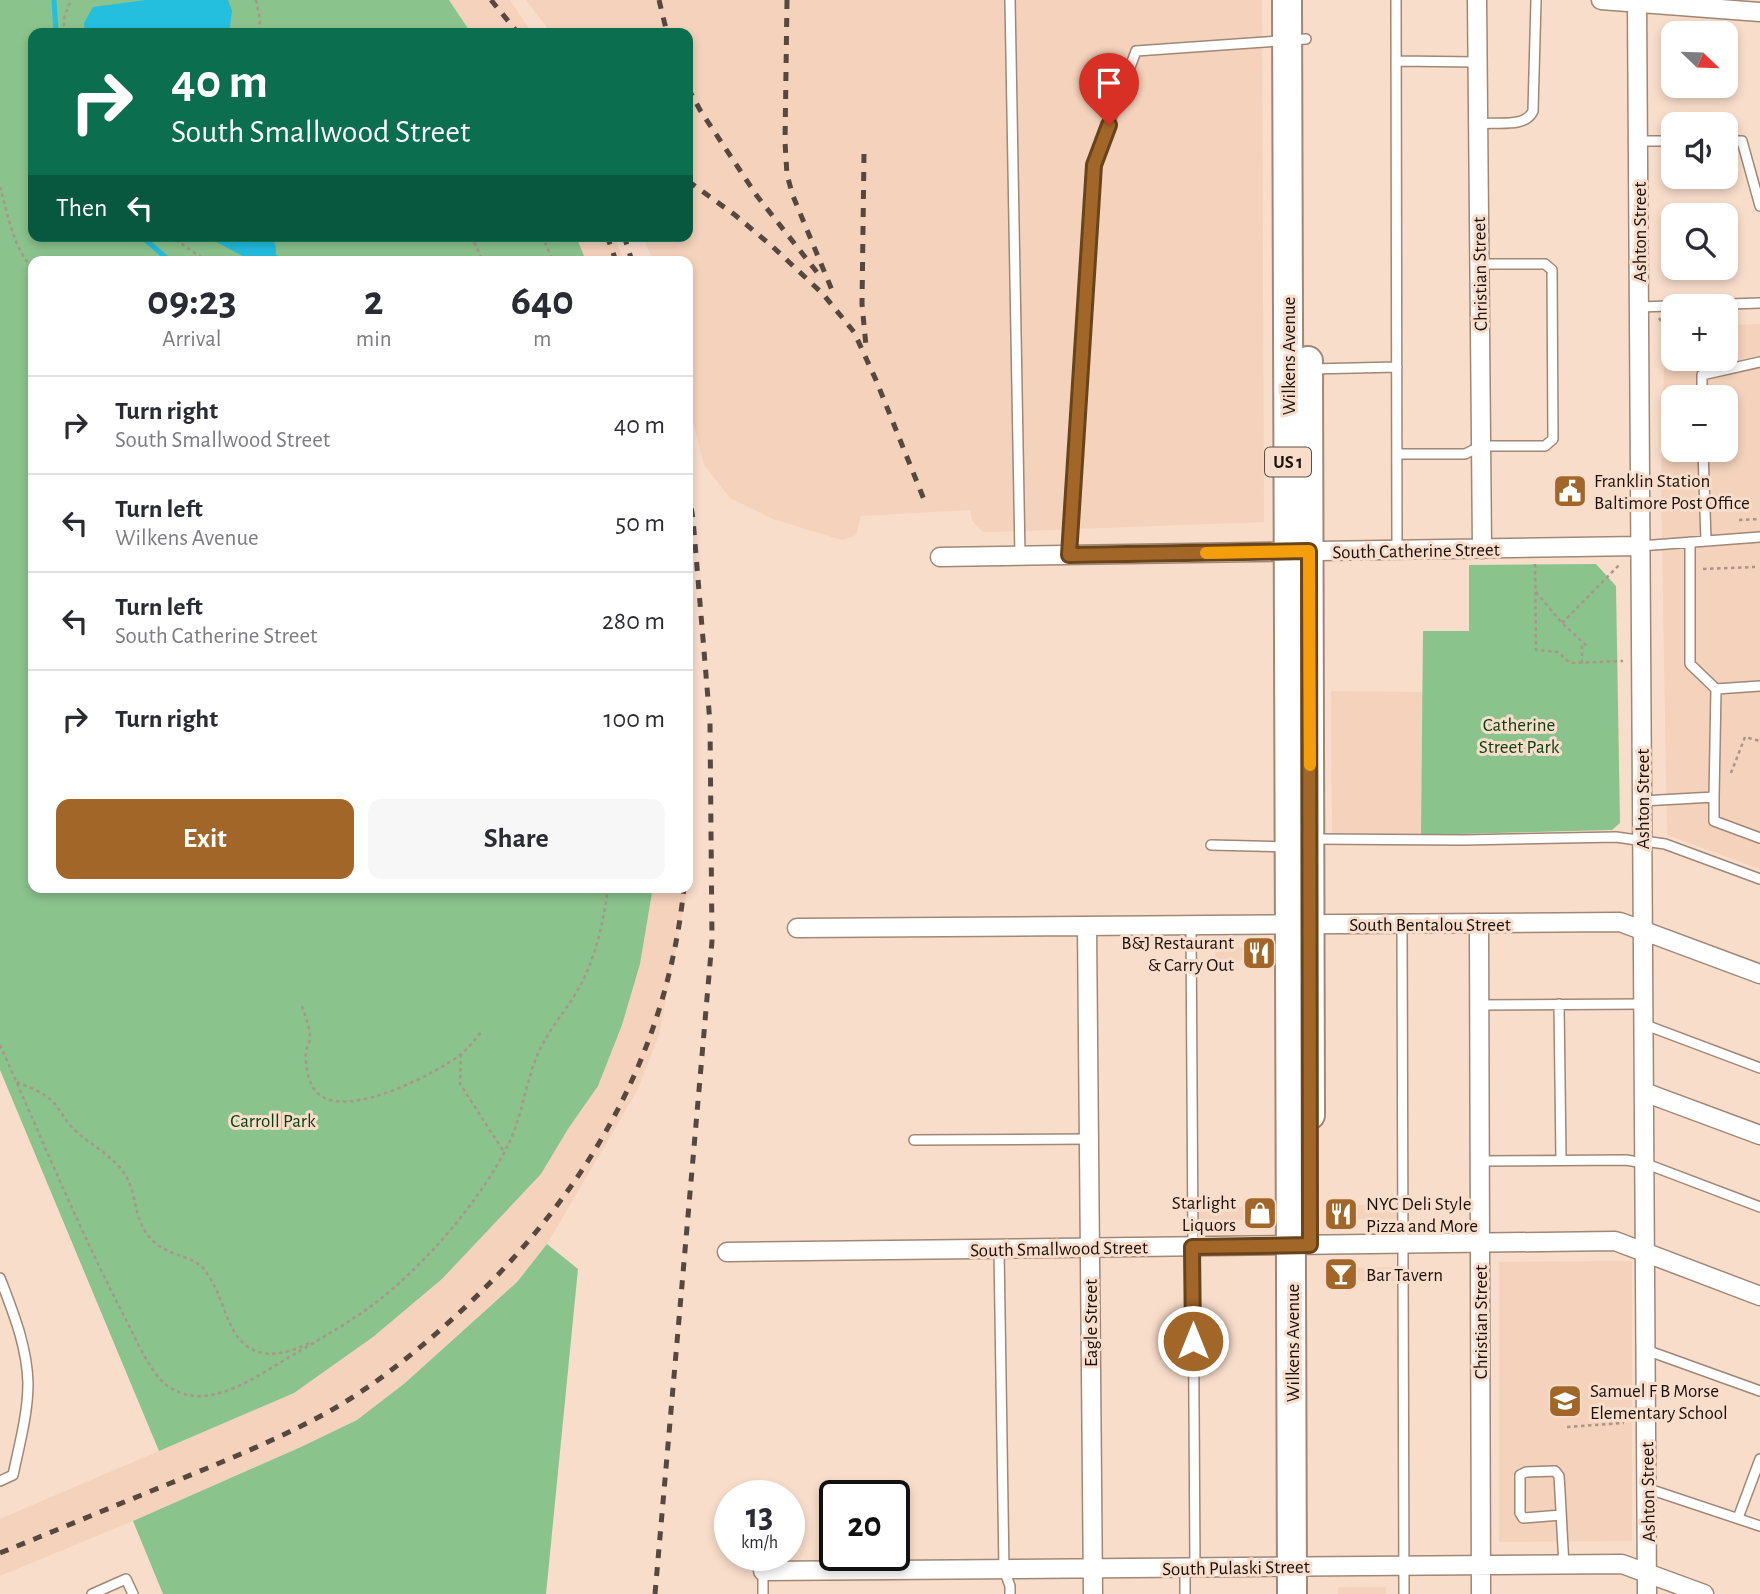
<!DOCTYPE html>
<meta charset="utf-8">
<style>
body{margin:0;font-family:"Alegreya Sans",sans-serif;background:#f7f7f7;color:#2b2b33;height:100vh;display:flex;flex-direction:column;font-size:26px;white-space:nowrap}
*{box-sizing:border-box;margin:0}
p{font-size:23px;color:#7c7c81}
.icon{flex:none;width:38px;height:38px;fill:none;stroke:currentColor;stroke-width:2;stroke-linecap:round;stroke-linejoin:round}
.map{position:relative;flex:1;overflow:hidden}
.sheet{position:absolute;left:28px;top:256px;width:665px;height:637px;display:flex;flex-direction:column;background:#fff;border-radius:14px;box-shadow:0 4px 10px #0003}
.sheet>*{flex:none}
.guide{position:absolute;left:28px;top:28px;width:665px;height:214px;border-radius:14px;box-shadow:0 4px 10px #0003;background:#0b6e4f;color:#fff;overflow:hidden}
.needle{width:46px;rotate:113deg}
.tools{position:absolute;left:1661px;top:21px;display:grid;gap:14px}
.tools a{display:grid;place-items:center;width:77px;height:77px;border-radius:14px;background:#fff;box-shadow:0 4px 10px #0003;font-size:35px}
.speed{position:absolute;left:714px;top:1480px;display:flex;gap:14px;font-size:35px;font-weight:700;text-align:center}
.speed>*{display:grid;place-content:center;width:91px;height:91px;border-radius:50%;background:#fff;box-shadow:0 4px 10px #0003;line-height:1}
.speed small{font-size:18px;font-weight:400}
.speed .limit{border:4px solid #111;border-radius:10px;background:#fff;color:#111}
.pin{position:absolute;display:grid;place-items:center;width:60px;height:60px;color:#fff;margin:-72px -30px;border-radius:50% 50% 50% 0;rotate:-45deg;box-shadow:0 0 7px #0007}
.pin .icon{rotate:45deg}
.me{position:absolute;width:77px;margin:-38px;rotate:0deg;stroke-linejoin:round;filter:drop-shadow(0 0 5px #0008)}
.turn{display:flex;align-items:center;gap:24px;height:147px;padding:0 28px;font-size:32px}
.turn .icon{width:91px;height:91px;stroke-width:2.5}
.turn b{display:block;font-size:49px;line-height:60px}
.then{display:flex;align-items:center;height:66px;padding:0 28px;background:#0003;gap:14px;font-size:26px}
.eta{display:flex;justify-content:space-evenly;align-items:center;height:119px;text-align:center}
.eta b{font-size:42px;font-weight:700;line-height:49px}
.primary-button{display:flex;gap:14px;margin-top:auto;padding:14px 28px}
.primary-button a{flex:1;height:80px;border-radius:14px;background:#a26728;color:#fff;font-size:28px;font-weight:700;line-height:80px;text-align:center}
.primary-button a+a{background:#f7f7f7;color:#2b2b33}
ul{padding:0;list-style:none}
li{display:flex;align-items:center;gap:21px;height:98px;padding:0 28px;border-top:2px solid #e1e1e2}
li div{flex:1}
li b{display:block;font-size:26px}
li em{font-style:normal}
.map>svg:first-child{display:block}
.built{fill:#f4d2bb;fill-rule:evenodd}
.green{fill:#8bc38d}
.water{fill:#24bedf}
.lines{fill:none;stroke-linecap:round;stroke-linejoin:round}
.stream{stroke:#24bedf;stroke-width:5}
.lane-casing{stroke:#a08776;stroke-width:12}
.street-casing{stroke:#a08776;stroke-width:21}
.primary-casing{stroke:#a08776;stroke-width:32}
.path{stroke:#aa9587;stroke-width:2.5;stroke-dasharray:3.5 3.5;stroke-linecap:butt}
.lane{stroke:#fff;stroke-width:9}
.street{stroke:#fff;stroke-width:18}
.primary{stroke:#fff;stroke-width:28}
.rail{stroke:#57483f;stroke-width:5;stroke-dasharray:9 9;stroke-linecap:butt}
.route-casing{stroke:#69431a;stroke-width:18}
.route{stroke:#a26728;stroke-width:12}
.slow{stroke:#f59e0b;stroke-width:12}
.labels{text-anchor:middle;stroke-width:6;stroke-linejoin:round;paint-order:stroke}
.shield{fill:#f9ddcb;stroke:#5e4f45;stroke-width:2}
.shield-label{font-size:18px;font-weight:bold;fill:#1c120c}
.street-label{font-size:19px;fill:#1c120c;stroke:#f9ddcb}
.poi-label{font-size:19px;fill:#1c120c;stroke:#f9ddcb;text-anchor:start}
.park-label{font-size:19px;fill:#084012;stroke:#f9ddcb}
</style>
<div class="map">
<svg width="1760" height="1594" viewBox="0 0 1760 1594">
<rect width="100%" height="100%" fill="#f9ddcb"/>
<!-- built -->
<path class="built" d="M449,0H510L532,33H471Z
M526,0H1262L1264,522L993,532H983L972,521L970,510L861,516L856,535L842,540L773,519L730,498L704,465L688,403V261H653L643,236H688V33H551Z
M576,236H614L624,261H586Z
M1760,324V869L1667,835L1661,484L1665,325H1673V359H1726V325ZM1673,397H1726V450H1673Z
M688,585L693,627L692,866L688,887Z
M1331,691L1423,692L1421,835L1332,836Z
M653,887H688L659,1035L637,1091L547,1244L517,1281L405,1383L357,1420L301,1447L133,1521L0,1576V1519L294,1393L373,1337L442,1279L541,1174L568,1129L598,1086L622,1025L640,964Z
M1263,947V960L1215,961L1216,948Z
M1336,1205H1399L1400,1219H1337Z
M1194,1207H1264V1220H1194Z
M1632,1261V1541L1499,1542V1262Z
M1400,1267V1281H1337V1268Z
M1338,1587H1386V1594H1338Z"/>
<!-- green -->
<path class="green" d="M0,0H449L471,33H33V236H576L586,261H33V887H653L640,964L622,1025L598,1086L568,1129L541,1174L442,1279L373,1337L294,1393L159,1451L0,1070Z
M1596,564L1616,586L1620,823L1612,830L1421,835L1423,631H1469V565Z
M547,1244L578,1269L546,1594H163L133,1521L301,1447L357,1420L405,1383L517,1282Z"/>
<!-- water -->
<path class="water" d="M146,0H228L232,11L229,33H85L84,23L93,7Z
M205,236H271C276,245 279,252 272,260L252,261Z"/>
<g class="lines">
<!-- stream -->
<path class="stream" d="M54,0L56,33
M141,236L170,261
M275,257L282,261"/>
<!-- lane casing -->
<g class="lane-casing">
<path id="lane" d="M1010,0L1020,556
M1396,0L1397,550
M1397,61L1477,62
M1478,124C1495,121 1525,129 1533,111L1536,0
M1638,141H1673
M1726,141H1742L1760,206
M1639,307L1760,303
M1311,369L1397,367
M1702,397V375L1760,362
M1703,450L1706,541
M1398,454H1465L1481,446H1545L1553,439L1552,270L1545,264H1479
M1690,542V664L1716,689
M1640,546L1760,537
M1069,555L1094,165L1136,51L1306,39
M1714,797V821L1760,838
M1642,801L1714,797L1716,689L1760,686
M1312,839L1463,840L1616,837L1665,844L1760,879
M1211,845L1287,847
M1402,924L1404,1594
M1191,925L1195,1568
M1559,1004L1561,1159
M1479,1005L1643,1004
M1643,1024L1760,1068
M914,1140L1089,1139
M1479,1161L1626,1160L1644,1163L1760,1207
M999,1249L1004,1570L1010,1586V1594
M0,1278C13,1312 27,1346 28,1383C28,1414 19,1446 13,1475L0,1481
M1646,1350L1760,1391
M1646,1488L1760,1526
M1561,1515L1523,1518L1520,1513V1475L1526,1472L1555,1471L1559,1476C1561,1505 1562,1535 1564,1564
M1738,1518L1760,1459
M92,1594L126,1579L133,1594
M763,1594V1571
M1185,1594V1568"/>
</g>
<!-- street casing -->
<g class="street-casing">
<path id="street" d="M1477,0L1482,549
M1601,0L1760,12
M1637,3L1647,1594
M940,557L1640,546
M1479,923L1481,1594
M1087,926L1093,1594
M797,928L1620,922L1760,974
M1644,1092L1760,1135
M727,1252L1615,1241L1760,1296
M763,1571L1622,1564L1704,1594"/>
</g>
<!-- primary casing -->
<g class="primary-casing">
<path id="primary" d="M1287,0L1292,1594
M1308,361L1310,1115"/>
</g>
<!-- path -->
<path class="path" d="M256,0L260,19L259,33
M1702,23L1704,33
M64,33V18L71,0
M0,187C8,214 13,248 33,269
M170,236L207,261
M471,236L483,261
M542,236L553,261
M1659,318L1673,341
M1739,520L1760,519
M1535,564L1536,650L1558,652L1570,663L1623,661
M1703,569L1755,567
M1536,592L1562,623L1589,648
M1562,623L1620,564
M1582,663V642
M1731,773L1745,737L1760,741
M302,1006C305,1016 310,1027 310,1037C310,1043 306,1047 306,1053C305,1064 308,1080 314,1089C338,1125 435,1074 460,1055C469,1048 475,1039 482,1031
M0,1045C40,1134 77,1225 122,1312C132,1331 149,1370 164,1383C199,1413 243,1385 276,1365C309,1345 343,1327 374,1304C424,1266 482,1199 509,1143C523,1113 526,1079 540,1049C552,1024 573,1003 584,978C598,949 604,918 608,887
M461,1054L460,1084L504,1152
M17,1082C26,1086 37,1090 46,1096C57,1103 61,1114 69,1124C86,1144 114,1154 127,1178C138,1200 133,1221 153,1241C166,1254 186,1255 200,1265C206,1270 211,1280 215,1287C223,1303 227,1322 237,1336C256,1362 285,1355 309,1343
M1567,1427L1624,1423"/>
<!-- lane -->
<use href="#lane" class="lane"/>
<!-- street -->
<use href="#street" class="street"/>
<!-- primary -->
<use href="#primary" class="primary"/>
<!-- rail -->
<path class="rail" d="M491,0L518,33
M659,0L667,33
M787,0L785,142L787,175L793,196L834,295
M688,88L700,110L757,196L820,276
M864,154L862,304L866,346
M688,181L735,215L773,247L823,294L854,332L876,380L925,502
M607,236L616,261
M624,236L632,261
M688,772V817
M0,1553C57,1530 114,1506 171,1483C225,1461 279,1439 330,1411C377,1384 420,1349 460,1312C584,1197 667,1057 684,887
M655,1594L712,941L710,723L693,519L688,489"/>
</g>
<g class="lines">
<!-- route casing -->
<g class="route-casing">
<path id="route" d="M1109,125L1094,165L1069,555L1309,551L1310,1245L1192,1247L1193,1341"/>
</g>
<!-- route -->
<use href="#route" class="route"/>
<!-- slow -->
<path class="slow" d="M1206,553L1309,551L1310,765"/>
</g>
<!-- icons -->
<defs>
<g id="civic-square" transform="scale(1.75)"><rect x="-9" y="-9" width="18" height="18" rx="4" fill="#a26728" stroke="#f9ddcb"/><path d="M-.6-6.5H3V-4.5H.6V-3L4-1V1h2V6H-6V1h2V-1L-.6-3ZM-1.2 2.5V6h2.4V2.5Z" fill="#fff"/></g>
<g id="restaurant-square" transform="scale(1.75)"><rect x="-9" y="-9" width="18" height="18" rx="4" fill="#a26728" stroke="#f9ddcb"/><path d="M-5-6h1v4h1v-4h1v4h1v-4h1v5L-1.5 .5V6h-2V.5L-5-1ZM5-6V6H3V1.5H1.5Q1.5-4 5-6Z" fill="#fff"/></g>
<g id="shop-square" transform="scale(1.75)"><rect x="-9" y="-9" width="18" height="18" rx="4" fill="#a26728" stroke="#f9ddcb"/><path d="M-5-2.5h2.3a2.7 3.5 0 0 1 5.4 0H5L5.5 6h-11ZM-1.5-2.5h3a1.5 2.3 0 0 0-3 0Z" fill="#fff"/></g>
<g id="bar-square" transform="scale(1.75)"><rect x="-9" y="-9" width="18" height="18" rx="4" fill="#a26728" stroke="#f9ddcb"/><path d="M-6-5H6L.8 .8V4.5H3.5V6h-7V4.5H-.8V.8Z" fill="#fff"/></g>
<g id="school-square" transform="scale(1.75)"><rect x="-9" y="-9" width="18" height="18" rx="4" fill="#a26728" stroke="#f9ddcb"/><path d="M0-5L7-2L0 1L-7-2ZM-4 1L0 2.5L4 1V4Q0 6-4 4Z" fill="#fff"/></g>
</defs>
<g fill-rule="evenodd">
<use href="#civic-square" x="1570" y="491"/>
<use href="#restaurant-square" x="1259" y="953"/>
<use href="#shop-square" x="1260" y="1213"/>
<use href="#restaurant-square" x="1341" y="1214"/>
<use href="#bar-square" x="1341" y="1274"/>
<use href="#school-square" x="1565" y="1401"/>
</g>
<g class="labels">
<!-- shield labels -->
<rect class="shield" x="1265" y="447.5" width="46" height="29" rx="5"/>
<g class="shield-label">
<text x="1288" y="468">US 1</text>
</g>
<!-- street labels -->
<g class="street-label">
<text transform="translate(1639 232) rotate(-90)" y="7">Ashton Street</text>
<text transform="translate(1479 274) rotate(-91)" y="7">Christian Street</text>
<text transform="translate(1288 356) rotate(-90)" y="7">Wilkens Avenue</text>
<text transform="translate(1416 550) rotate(-1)" y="7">South Catherine Street</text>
<text transform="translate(1642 799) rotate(-90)" y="7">Ashton Street</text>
<text x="1430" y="931">South Bentalou Street</text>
<text transform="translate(1059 1248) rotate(-1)" y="7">South Smallwood Street</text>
<text transform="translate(1480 1322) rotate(-90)" y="7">Christian Street</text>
<text transform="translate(1090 1323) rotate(-90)" y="7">Eagle Street</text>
<text transform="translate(1292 1343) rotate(-90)" y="7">Wilkens Avenue</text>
<text transform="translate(1647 1492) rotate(-91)" y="7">Ashton Street</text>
<text transform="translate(1236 1567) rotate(-1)" y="7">South Pulaski Street</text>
</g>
<!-- poi labels -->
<g class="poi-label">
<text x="1594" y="487">Franklin Station<tspan x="1594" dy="22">Baltimore Post Office</tspan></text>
<text x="1234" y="949" text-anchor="end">B&amp;J Restaurant<tspan x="1234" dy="22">&amp; Carry Out</tspan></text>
<text x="1236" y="1209" text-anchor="end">Starlight<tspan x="1236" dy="22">Liquors</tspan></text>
<text x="1366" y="1210">NYC Deli Style<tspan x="1366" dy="22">Pizza and More</tspan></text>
<text x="1366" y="1281">Bar Tavern</text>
<text x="1590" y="1397">Samuel F B Morse<tspan x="1590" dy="22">Elementary School</tspan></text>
</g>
<!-- park labels -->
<g class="park-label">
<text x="1519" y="731">Catherine<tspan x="1519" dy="22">Street Park</tspan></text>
<text x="273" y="1127">Carroll Park</text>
</g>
</g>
</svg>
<div class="tools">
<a><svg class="needle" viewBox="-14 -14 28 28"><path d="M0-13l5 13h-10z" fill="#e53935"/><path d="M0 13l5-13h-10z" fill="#7c7c81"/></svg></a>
<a><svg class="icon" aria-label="sound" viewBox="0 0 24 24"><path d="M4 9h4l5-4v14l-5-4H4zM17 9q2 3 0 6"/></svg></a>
<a><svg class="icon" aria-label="search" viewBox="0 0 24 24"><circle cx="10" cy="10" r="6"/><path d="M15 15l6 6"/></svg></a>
<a>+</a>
<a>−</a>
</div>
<div class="speed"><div>13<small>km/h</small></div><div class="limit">20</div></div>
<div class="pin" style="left:1109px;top:125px;background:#d93025"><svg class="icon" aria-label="arrive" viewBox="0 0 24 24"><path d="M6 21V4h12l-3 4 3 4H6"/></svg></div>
<svg class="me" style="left:1193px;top:1341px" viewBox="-20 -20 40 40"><circle r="17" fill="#a26728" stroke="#fff" stroke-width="3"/><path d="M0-11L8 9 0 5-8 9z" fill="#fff"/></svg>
<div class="guide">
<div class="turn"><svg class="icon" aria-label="right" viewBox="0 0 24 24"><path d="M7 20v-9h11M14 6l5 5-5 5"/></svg><div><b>40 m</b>South Smallwood Street</div></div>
<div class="then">Then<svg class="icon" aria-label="left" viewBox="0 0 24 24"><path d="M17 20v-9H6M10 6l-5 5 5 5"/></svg></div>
</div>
<section class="sheet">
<div class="eta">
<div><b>09:23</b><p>Arrival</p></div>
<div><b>2</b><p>min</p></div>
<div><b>640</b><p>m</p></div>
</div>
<ul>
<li><svg class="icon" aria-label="right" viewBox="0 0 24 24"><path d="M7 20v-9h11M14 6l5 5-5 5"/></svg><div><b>Turn right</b><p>South Smallwood Street</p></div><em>40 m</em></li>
<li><svg class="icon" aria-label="left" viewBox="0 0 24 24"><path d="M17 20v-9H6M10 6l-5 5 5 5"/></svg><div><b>Turn left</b><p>Wilkens Avenue</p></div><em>50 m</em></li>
<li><svg class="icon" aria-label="left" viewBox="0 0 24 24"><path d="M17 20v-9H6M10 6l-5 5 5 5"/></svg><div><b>Turn left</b><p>South Catherine Street</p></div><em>280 m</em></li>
<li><svg class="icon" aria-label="right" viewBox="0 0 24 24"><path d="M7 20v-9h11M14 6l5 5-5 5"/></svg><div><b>Turn right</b></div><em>100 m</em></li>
</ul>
<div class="primary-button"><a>Exit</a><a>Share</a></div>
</section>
</div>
